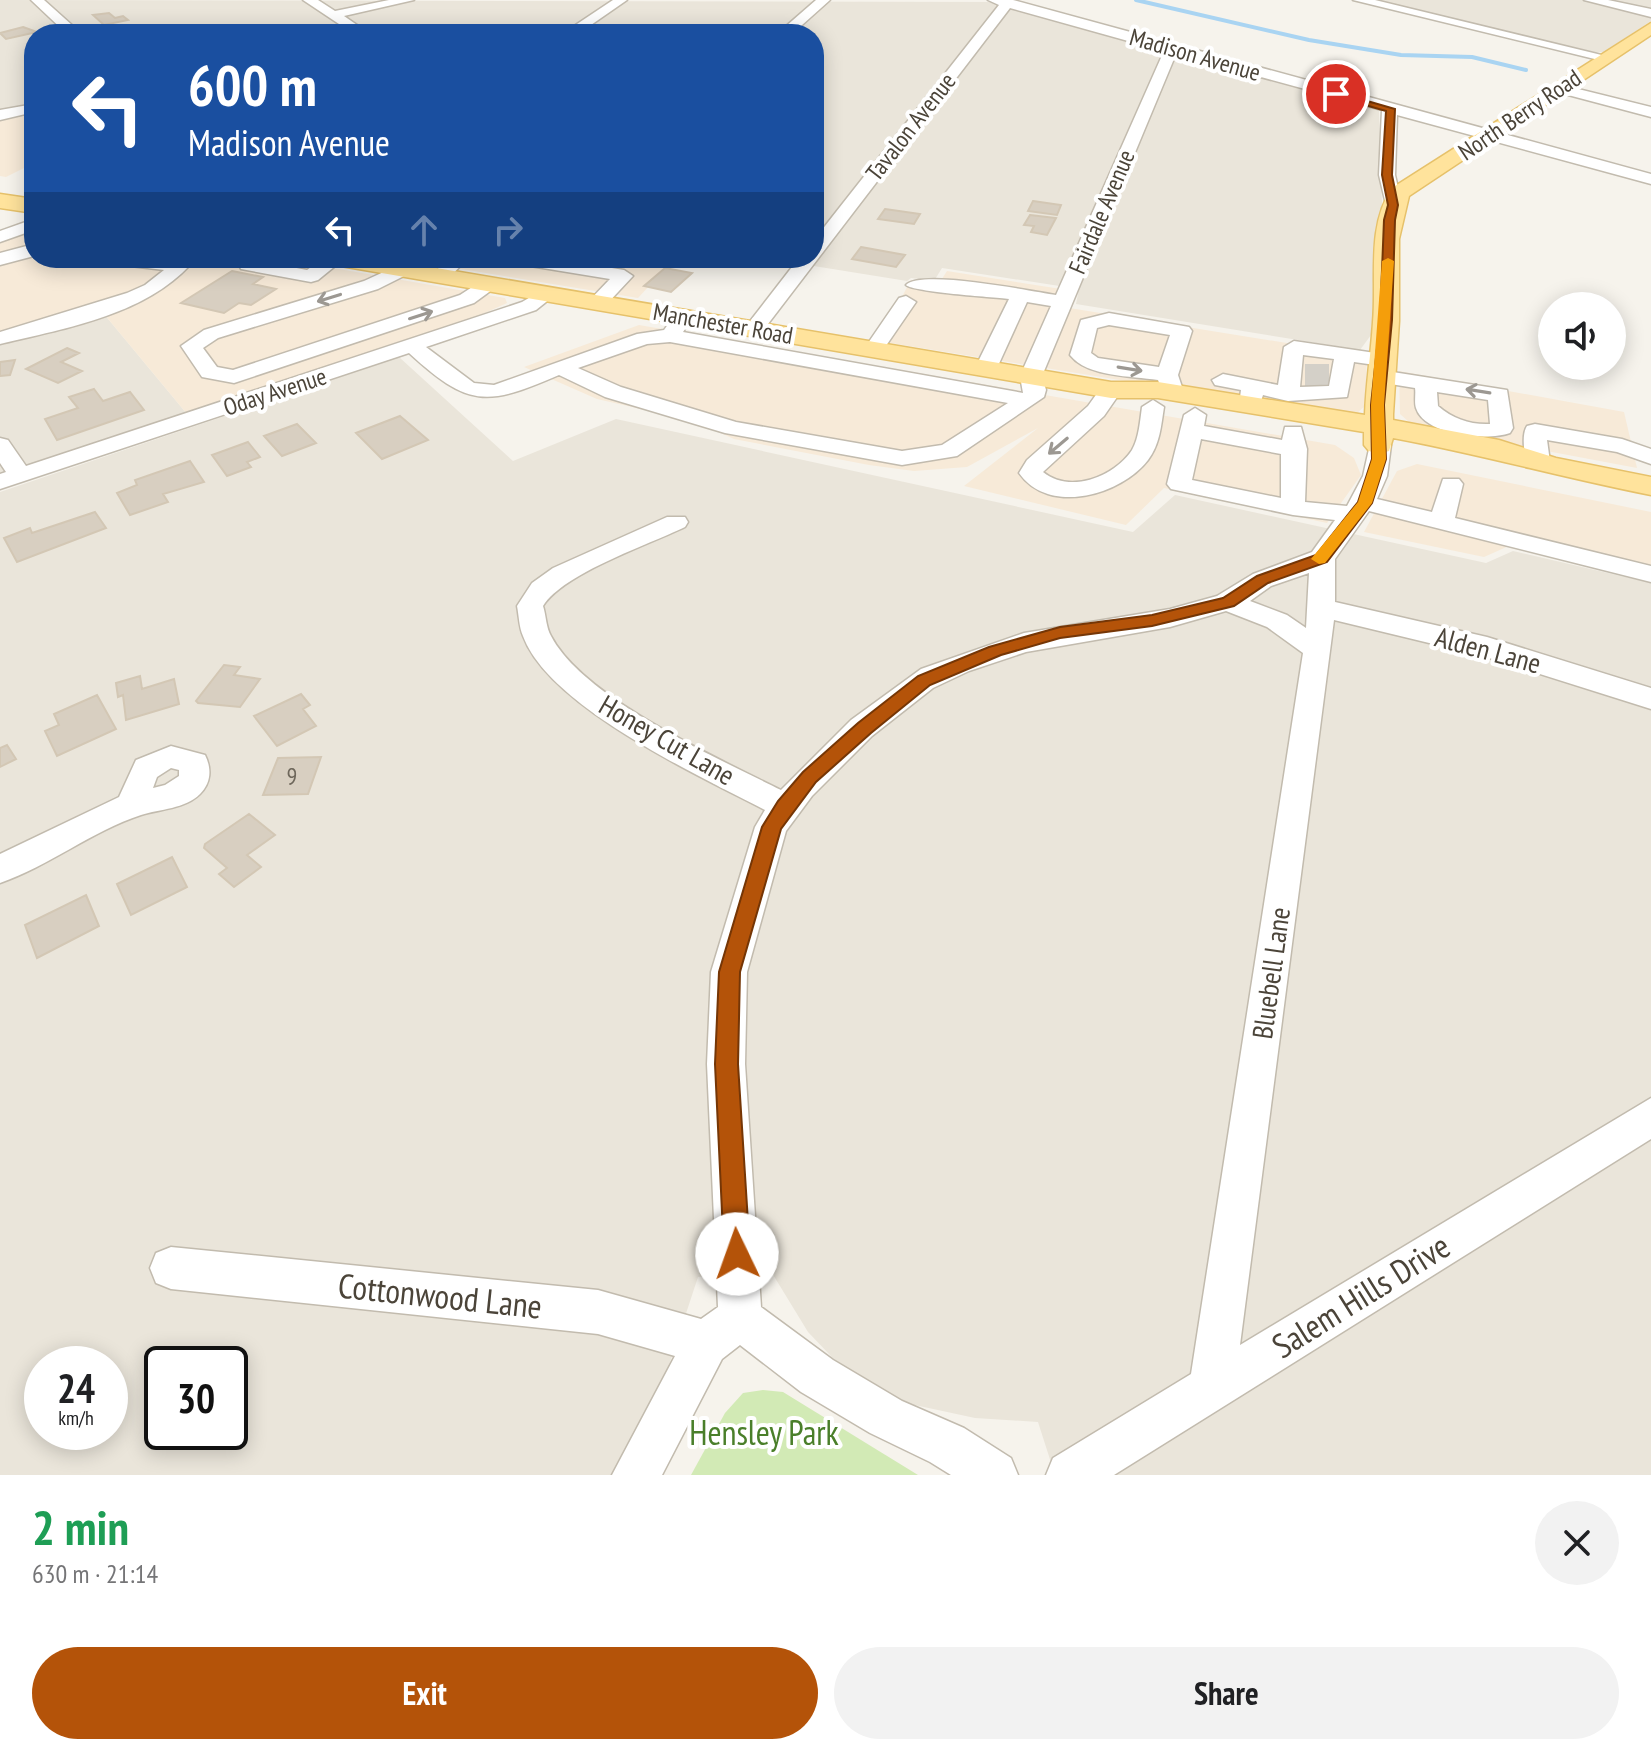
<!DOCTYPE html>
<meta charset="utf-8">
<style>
body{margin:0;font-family:"PT Sans Narrow",sans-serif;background:#f2f2f2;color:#202124;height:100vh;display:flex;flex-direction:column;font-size:30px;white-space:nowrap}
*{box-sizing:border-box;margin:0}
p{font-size:26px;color:#757577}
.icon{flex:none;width:44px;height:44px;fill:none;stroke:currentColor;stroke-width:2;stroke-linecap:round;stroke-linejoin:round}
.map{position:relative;height:1475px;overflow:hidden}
.panel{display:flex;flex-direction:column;background:#fff;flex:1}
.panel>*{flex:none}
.top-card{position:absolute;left:24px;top:24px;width:800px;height:244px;border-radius:32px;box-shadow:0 4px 20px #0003;background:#1a4fa0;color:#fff;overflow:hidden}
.fabs{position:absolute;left:1538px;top:292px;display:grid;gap:16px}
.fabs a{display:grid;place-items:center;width:88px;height:88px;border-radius:50%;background:#fff;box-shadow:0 4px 20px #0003;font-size:40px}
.speed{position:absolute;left:24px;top:1346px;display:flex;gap:16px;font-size:40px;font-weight:700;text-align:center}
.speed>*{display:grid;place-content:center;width:104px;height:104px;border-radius:50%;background:#fff;box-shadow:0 4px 20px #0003;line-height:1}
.speed small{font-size:20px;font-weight:400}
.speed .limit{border:4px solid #111;border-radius:12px;background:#fff;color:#111}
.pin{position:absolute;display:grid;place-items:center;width:68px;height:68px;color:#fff;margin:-34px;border:4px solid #fff;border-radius:50%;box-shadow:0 2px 8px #0007}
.me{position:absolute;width:88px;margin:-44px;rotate:357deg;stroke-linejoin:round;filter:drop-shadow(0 0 6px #0008)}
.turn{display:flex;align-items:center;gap:28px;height:168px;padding:0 32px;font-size:36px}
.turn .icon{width:104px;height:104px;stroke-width:2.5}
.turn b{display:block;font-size:56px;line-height:68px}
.lanes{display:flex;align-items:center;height:76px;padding:0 32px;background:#0003;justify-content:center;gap:40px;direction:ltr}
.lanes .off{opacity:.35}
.round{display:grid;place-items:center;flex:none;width:84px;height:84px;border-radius:42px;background:#f2f2f2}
.overview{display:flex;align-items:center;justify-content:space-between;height:136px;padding:0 32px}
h1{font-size:48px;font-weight:600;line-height:60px;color:#1e9e55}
.cta{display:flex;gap:16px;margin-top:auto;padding:16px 32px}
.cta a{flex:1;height:92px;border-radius:48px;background:#b45309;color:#fff;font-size:32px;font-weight:600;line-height:92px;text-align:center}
.cta a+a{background:#f2f2f2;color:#202124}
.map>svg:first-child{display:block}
.residential{fill:#eae5da;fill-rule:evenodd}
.commercial{fill:#f7ead8}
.green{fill:#d2eab5}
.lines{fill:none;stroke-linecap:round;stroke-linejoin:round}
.stream{stroke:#a9d4f2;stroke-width:4}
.building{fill:#d8cfc1;stroke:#d3c7b4;stroke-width:2}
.minor-tunnel{stroke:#d4d0c8;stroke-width:24;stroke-dasharray:24 12;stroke-linecap:butt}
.minor-casing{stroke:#c2bbae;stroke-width:3}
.major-casing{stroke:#e6c16a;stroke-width:3}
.minor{fill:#fff;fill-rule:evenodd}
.major{fill:#ffe39c;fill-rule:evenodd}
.oneway{stroke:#9c9892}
.route{fill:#b45309;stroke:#753606;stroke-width:2}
.slow{fill:#f59e0b}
.labels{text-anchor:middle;stroke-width:8;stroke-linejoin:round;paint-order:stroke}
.far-street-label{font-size:24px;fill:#4b4439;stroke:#fff}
.number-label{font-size:24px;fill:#6e675b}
.street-label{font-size:28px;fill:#4b4439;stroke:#fff}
.near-street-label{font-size:34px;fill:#4b4439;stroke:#fff}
.near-park-label{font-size:34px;fill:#4a7f2a;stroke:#fff}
</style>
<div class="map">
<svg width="1651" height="1475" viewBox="0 0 1651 1475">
<rect width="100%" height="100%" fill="#f6f3ec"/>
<!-- residential -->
<path class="residential" d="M0,0L998,2L1379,110L1382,205L1371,335L1360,350L1076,304L1079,289L942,268L934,281L911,278L907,281L764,258H814V34H34V105L0,112Z
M1369,0H1651V21L1604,52H1595Z
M104,314L187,414L0,477V344Z
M399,357L513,461L616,419L1133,532L1175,495L1486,563L1513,551L1651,583V1475H1055L1038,1422L975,1418L910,1404L849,1375L808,1332L772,1273L698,1277L650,1423L619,1475H0V492ZM42,1364H110V1432H42ZM162,1364H230V1432H162Z"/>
<!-- commercial -->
<path class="commercial" d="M34,114V163L6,177L0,176V121Z
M34,232V258H276L505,298L507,303L476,317L187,414L104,314L0,344V240Z
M675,258L638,298L437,265L421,259Z
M947,271L1061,289L1057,306L1367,356L1365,406L1356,414L1337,415L878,341L911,280L938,285Z
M639,325L1335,445L1354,458L1361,475L1327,523L1164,488L1126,525L964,486L1038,428L967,467L914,471L869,465L734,439L694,421L597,399L524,367Z
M1399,371L1624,412L1637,468L1425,428L1409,422L1400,414Z
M1417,464L1651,512V579L1511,545L1484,557L1364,532L1397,471Z"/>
<!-- green -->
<path class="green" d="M763,1390L783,1392L918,1475H691L725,1413L743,1393Z"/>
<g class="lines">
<!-- stream -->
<path class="stream" d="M1136,0L1309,40L1401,55L1472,57L1526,70"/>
</g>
<!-- building -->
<path class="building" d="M109,13L115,18L123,16L128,20L104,25L93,15Z
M23,27L37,32L6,39L0,33Z
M1033,201L1061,205L1057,215L1028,211Z
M885,209L920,214L914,224L878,219Z
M1030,215L1056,218L1047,235L1031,232L1034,226L1024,225Z
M861,247L905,255L896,267L852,259Z
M613,258H673L664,267Z
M665,268L692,273L671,292L644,286Z
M232,271L263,277L253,284L276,289L251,305L239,303L224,313L181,303Z
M67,348L79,353L61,362L82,371L58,383L26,369Z
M15,360L10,375L0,376V362Z
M94,389L103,401L130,392L144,410L57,440L45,419L78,408L69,397Z
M400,416L428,440L382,459L356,433Z
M297,424L316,443L282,456L264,436Z
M248,442L260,457L247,462L251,467L227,476L212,455Z
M190,461L204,482L163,494L168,502L130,515L117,493L137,485L135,480Z
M95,512L106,528L17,562L4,538L30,528L32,533Z
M224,665L240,667L234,675L260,679L240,707L198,703L196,701Z
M140,676L142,689L174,679L179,704L126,720L123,695L118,697L116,683Z
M301,694L310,705L303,709L316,726L277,746L254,716Z
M97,695L116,729L57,756L45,731L59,725L54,714Z
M7,745L16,759L0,767V748Z
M321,757L308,794L263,795L278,758Z
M249,814L275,835L247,855L261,867L234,887L219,874L227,868L204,848L205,844Z
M172,857L187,887L131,915L117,884Z
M86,895L99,926L37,958L25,925Z"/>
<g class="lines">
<!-- minor-tunnel -->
<path class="minor-tunnel" d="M1305,376H1331"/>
<!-- minor casing -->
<g class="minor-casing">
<path id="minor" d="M31,0H44L82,34H67Z
M303,0H318L335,11L389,0H414L344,16L370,34H354Z
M613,0H627L578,34H562Z
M816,0H830L792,34H777Z
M988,0H1013L1651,174V184L1397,115L1395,175L1402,205L1399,209H1387L1379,175L1382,110L1176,54L1042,376L1046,390L1044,397L957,456L902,465L725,433L605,397L559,375C486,407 468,407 409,353L0,489V474L6,472L0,463V438L8,440L26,466L522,302L546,288L556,294L536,310L426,347L474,383L494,385L637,334L664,330L676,313L683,311L693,317L683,332L1023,393L1020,376L1051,306L1027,302L997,368L986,374L975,368L1009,299C992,297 913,292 906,285C921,269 1031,291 1056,295L1164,51L1010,8L761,333L754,335L744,329L799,258H814V240L999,5ZM670,342L1008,403L942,445L902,451L736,422L621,387L578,368L647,344Z
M1353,0H1375L1614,58L1607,62Z
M1584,0H1608L1651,9V17Z
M1558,84L1651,107V117L1553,91L1551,88Z
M34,104V112L0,120V110Z
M34,219V230L0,242V231Z
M34,244V256L0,265V253Z
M105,258H196C151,314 67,328 0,344V332L127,293L145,285L164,270L114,264Z
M246,258H268L265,262L307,270L324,258H345L318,280L311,282L241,269L239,265Z
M448,258H468L447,280H433L431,276Z
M509,258H551L624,270L633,276L604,307L597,309L587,303L610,279L518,264Z
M401,264L410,270L408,274L378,289L218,338L203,348L217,367L233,370L460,295L483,280H497L500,284L474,303L234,383L202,377L181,346L204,330L364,281Z
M906,296L916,302L881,353L874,355L867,353L864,349L899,298Z
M1109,313L1189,327L1192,331L1178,375L1184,393L1181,398H1165L1158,380C1131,376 1087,377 1070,355L1081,320ZM1109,325L1170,335L1159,367L1098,358L1091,353L1097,328Z
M1294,341L1382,354L1392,360L1382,366L1354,362L1347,397L1288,401L1263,395L1258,410L1250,412L1239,405L1241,390L1215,385L1212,380L1223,374L1278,385L1284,347ZM1303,355L1334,359L1329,386L1300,387Z
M1380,370L1507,390L1513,428L1510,433C1488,441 1425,436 1416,408C1414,402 1416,394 1415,388L1372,381L1369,376ZM1437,392L1488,400L1490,424C1471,425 1453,419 1438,406Z
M1111,383L1122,390L1104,416L1043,472C1070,494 1114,477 1132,450C1139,438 1140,421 1142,407L1153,400L1164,407C1161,426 1160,444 1148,460C1121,495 1049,516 1019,473L1027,460L1088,406L1103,385Z
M1195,408L1206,415L1204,426L1282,440L1285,427H1301L1307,449L1305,502L1347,506L1363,476L1371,440H1387L1391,445L1387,476L1377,499L1432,512L1443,479H1459L1463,484L1455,518L1651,566V582L1369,511L1335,559V602L1487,637L1651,688V709L1483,656L1334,620L1240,1345L1651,1098V1139L1114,1475H1046L1053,1458L1191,1374L1303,653L1267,627L1226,611L1170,627L1026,652L969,671L933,688L872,736L812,796L786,831L747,972L745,1064L761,1307L833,1360L902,1401L964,1428L1011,1458L1018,1475H951L930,1462L870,1433L801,1392L740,1345L722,1359L662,1475H612L675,1356L598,1334L171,1289L156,1283L150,1268L156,1253L171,1247L598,1290L701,1319L718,1307L707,1064L711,972L755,827L765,810C700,776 549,707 523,636C519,627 519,616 517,606L532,583L553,568L667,517H685L688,522L685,527C648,545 564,573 543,606C546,615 546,628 551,636C583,698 719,759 781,790L851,720L921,669L1024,633L1170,609L1217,596L1253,574L1312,552L1335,520L1293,515L1171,489L1167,484L1184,415ZM1201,439L1281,454V498L1192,480ZM1309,573L1306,628L1287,615L1250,601L1271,586Z
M1535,424L1622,439L1651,449V464L1617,452L1547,440L1550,462L1546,467H1530C1524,458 1521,435 1527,426Z
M171,746L205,755C212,769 211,783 200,794C185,809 160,809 141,815C92,831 49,866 0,883V854L119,797L136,760ZM171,768L179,770V776L165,785L153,788L157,777Z"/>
</g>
<!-- major casing -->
<g class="major-casing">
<path id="major" d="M1651,23V35L1409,196L1399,239V321L1393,414V420L1499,440L1556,458L1651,477V495C1564,478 1480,454 1393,438L1389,451L1379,454L1369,451L1364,445V432L1158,398H1111L335,265L327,263L323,258H377L1111,382H1158L1365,415C1366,384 1371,353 1373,322C1377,278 1366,227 1392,188Z
M0,194L34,199V213L0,208Z"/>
</g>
<!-- minor -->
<use href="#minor" class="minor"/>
<!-- major -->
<use href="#major" class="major"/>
</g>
<!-- one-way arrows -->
<defs><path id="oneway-shaft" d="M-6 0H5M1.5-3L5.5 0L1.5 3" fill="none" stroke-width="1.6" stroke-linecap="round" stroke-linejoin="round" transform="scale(2)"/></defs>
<g class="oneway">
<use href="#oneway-shaft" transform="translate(329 298) rotate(163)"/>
<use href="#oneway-shaft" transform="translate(421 315) rotate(-18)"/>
<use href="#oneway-shaft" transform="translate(1130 369) rotate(9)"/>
<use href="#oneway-shaft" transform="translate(1478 391) rotate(-171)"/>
<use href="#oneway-shaft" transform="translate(1058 446) rotate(140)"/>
</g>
<!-- route -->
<path class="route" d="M1336,92L1395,109L1392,175L1398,205L1395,220L1392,320L1384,405L1386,459L1372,503L1327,562L1268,583L1234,606L1152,626L1060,638L1001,655L930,685L871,733L816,782L781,829L740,972L738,1064L750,1254L746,1263L737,1267L728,1263L724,1254L715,1064L719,972L762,827L778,801L803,772L858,723L918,676L989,647L1060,627L1152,615L1223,598L1257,576L1316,555L1358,502L1372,459L1371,405L1380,320L1384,220L1388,205L1382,175L1386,111L1333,96Z"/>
<!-- slow -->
<path class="slow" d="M1388,258L1394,261L1384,405L1386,459L1372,503L1325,563L1319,564L1311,559L1358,502L1372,459L1371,405L1382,261Z"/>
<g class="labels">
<!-- far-street labels -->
<g class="far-street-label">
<text transform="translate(1195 55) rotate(16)" y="8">Madison Avenue</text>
<text transform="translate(1520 115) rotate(-34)" y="8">North Berry Road</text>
<text transform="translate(911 127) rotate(-52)" y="8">Tavalon Avenue</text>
<text transform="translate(1102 212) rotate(-67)" y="8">Fairdale Avenue</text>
<text transform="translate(723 324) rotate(10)" y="8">Manchester Road</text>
<text transform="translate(275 392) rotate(-18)" y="8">Oday Avenue</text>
</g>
<!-- number labels -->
<g class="number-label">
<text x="292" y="784">9</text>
</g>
<!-- street labels -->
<g class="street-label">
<text transform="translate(1488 650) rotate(15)" y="10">Alden Lane</text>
<text transform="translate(667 740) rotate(30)" y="10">Honey Cut Lane</text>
<text transform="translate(1271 973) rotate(-82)" y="10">Bluebell Lane</text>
</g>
<!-- near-street labels -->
<g class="near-street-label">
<text transform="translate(440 1296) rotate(6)" y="12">Cottonwood Lane</text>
<text transform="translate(1361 1296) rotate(-32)" y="12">Salem Hills Drive</text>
</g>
<!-- near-park labels -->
<g class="near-park-label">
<text x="764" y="1445">Hensley Park</text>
</g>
</g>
</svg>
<div class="fabs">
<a><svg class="icon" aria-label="sound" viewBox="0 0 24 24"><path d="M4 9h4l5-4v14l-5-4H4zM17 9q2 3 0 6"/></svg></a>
</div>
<div class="speed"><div>24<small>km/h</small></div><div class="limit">30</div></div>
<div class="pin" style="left:1336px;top:94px;background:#d93025"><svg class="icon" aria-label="arrive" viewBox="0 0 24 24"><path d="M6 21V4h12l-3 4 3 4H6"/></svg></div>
<svg class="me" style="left:737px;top:1254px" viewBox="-20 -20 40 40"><circle r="19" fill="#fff"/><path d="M0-13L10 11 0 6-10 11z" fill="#b45309"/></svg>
<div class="top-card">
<div class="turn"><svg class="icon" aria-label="left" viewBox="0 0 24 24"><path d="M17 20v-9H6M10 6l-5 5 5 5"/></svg><div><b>600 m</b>Madison Avenue</div></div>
<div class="lanes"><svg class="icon" aria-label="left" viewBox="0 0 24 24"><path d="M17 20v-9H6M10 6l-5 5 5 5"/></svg><svg class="icon off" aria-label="ahead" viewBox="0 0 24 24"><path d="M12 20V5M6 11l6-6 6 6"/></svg><svg class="icon off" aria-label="right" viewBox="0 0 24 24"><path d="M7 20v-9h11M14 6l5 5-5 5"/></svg></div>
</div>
</div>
<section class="panel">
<div class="overview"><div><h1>2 min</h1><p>630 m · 21:14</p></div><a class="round"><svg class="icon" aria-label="close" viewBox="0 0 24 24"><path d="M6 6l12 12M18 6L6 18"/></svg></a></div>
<div class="cta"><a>Exit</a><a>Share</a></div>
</section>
